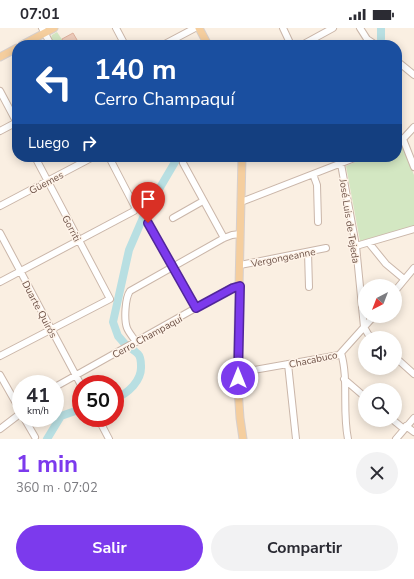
<!DOCTYPE html>
<html lang="es">
<meta charset="utf-8">
<style>
body{margin:0;font-family:"Nunito Sans",sans-serif;background:#f2f2f3;color:#2b2b33;height:100vh;display:flex;flex-direction:column;font-size:15px;white-space:nowrap}
*{box-sizing:border-box;margin:0}
p{font-size:13px;color:#7c7c81}
.icon{flex:none;width:22px;height:22px;fill:none;stroke:currentColor;stroke-width:2;stroke-linecap:round;stroke-linejoin:round}
.map{position:relative;height:411px;overflow:hidden}
.details{display:flex;flex-direction:column;background:#fff;flex:1}
.details>*{flex:none}
.top-card{position:absolute;left:12px;top:12px;width:390px;height:122px;border-radius:16px;box-shadow:0 2px 10px #0003;background:#1a4fa0;color:#fff;overflow:hidden}
.needle{width:26px;rotate:222deg}
.controls{position:absolute;left:358px;top:251px;display:grid;gap:8px}
.controls a{display:grid;place-items:center;width:44px;height:44px;border-radius:50%;background:#fff;box-shadow:0 2px 10px #0003;font-size:20px}
.speed{position:absolute;left:12px;top:347px;display:flex;gap:8px;font-size:20px;font-weight:700;text-align:center}
.speed>*{display:grid;place-content:center;width:52px;height:52px;border-radius:50%;background:#fff;box-shadow:0 2px 10px #0003;line-height:1}
.speed small{font-size:10px;font-weight:400}
.speed .limit{border:6px solid #d22;background:#fff;color:#111}
.pin{position:absolute;display:grid;place-items:center;width:34px;height:34px;color:#fff;margin:-41px -17px;border-radius:50% 50% 50% 0;rotate:-45deg;box-shadow:0 0 4px #0007}
.pin .icon{rotate:45deg}
.me{position:absolute;width:44px;margin:-22px;rotate:0deg;stroke-linejoin:round;filter:drop-shadow(0 0 3px #0008)}
.turn{display:flex;align-items:center;gap:14px;height:84px;padding:0 16px;font-size:18px}
.turn .icon{width:52px;height:52px;stroke-width:2.5}
.turn b{display:block;font-size:28px;line-height:34px}
.then{display:flex;align-items:center;height:38px;padding:0 16px;background:#0003;gap:8px;font-size:15px}
.round{display:grid;place-items:center;flex:none;width:42px;height:42px;border-radius:21px;background:#f2f2f3}
.head{display:flex;align-items:center;justify-content:space-between;height:68px;padding:0 16px}
h1{font-size:24px;font-weight:700;line-height:30px;color:#7c3aed}
.primary-button{display:flex;gap:8px;margin-top:auto;padding:8px 16px}
.primary-button a{flex:1;height:46px;border-radius:24px;background:#7c3aed;color:#fff;font-size:16px;font-weight:700;line-height:46px;text-align:center}
.primary-button a+a{background:#f2f2f3;color:#2b2b33}
.status{display:flex;justify-content:space-between;align-items:center;height:28px;padding:0 20px;background:#fff;direction:ltr}
.status svg{height:11px;fill:currentColor}
.map>svg:first-child{display:block}
.green{fill:#d3e7c2}
.lines{fill:none;stroke-linecap:round;stroke-linejoin:round}
.river{stroke:#b8dfe2;stroke-width:8}
.building{fill:#ecb;stroke:#dfb19d}
.minor-casing{stroke:#cab6a9;stroke-width:8}
.major-casing{stroke:#d7cfcc;stroke-width:9}
.minor{stroke:#fff;stroke-width:6}
.major{stroke:#f5ce9e;stroke-width:7}
.route-casing{stroke:#51269a;stroke-width:10}
.route{stroke:#7c3aed;stroke-width:7}
.labels{text-anchor:middle;stroke-width:3;stroke-linejoin:round;paint-order:stroke}
.street-label{font-size:10px;fill:#70554a;stroke:#fef3e8}
</style>
<div class="status"><b>07:01</b><svg viewBox="0 0 49 12"><path d="M0 12V9h3v3zM5 12V6h3v6zM10 12V3h3v9zM15 12V0h3v12zM26 1h20v11H26zM47 4h2v5h-2z"/></svg></div>
<div class="map">
<svg width="414" height="411" viewBox="0 0 414 411">
<rect width="100%" height="100%" fill="#faefe2"/>
<!-- green -->
<path class="green" d="M57,4L61,10L62,11L65,17H55L51,10L52,7Z
M397,115L401,116L403,119L414,147V198L360,213L346,138L367,129H397Z"/>
<g class="lines">
<!-- river -->
<path class="river" d="M381,0V11
M125,316L118,308L113,294L129,222L145,185L178,129
M115,371C128,365 142,353 141,338C141,334 141,329 138,326C136,324 133,322 131,320
M47,411L61,388L81,381"/>
</g>
<!-- building -->
<path class="building" d="M73,5L80,17H65L62,11Z"/>
<g class="lines">
<!-- minor casing -->
<g class="minor-casing">
<path id="minor" d="M42,0L51,17
M116,0L125,17
M283,0L291,17
M360,0L367,11L376,17
M163,17L195,0
M302,17L333,0
M397,33L414,47
M0,63L17,95
M0,103L17,94
M403,111L414,139
M397,113L403,111L414,99
M183,135L224,210
M341,136L356,218L364,299L368,306L373,310
M313,146L317,157L318,194
M241,174L357,129
M0,178L93,129
M173,190L203,173
M148,195L196,280
M0,205L81,357
M369,215L386,236L404,251
M356,218L414,201
M308,224L309,259
M240,237L326,220
M0,254L134,183L135,179L109,129
M395,263L414,240
M136,314C133,309 129,305 127,300C124,292 125,270 130,263L224,210L232,207L240,206
M341,325C349,351 342,383 348,411
M0,328L110,271L35,129
M395,329L414,346
M288,336L296,411
M237,345L339,327L374,288
M0,347L21,384
M344,351L365,369
M55,359L233,259L240,258
M24,390L35,409
M98,390L109,411
M393,392L404,401
M406,398L414,404
M0,401L21,385
M396,411L414,390"/>
</g>
<!-- major casing -->
<g class="major-casing">
<path id="major" d="M199,0L208,17
M22,17L54,0
M0,29L17,20
M242,129L237,345L240,390L243,411"/>
</g>
<!-- minor -->
<use href="#minor" class="minor"/>
<!-- major -->
<use href="#major" class="major"/>
</g>
<g class="lines">
<!-- route casing -->
<g class="route-casing">
<path id="route" d="M148,195L196,280L233,260L240,258L238,350"/>
</g>
<!-- route -->
<use href="#route" class="route"/>
</g>
<g class="labels">
<!-- street labels -->
<g class="street-label">
<text transform="translate(46 154) rotate(-28)" y="4">Güemes</text>
<text transform="translate(350 193) rotate(81)" y="4">José Luis de Tejeda</text>
<text transform="translate(72 200) rotate(62)" y="4">Gorriti</text>
<text transform="translate(283 229) rotate(-11)" y="4">Vergongeanne</text>
<text transform="translate(40 281) rotate(62)" y="4">Duarte Quirós</text>
<text transform="translate(147 308) rotate(-29)" y="4">Cerro Champaquí</text>
<text transform="translate(313 331) rotate(-12)" y="4">Chacabuco</text>
</g>
</g>
</svg>
<div class="controls">
<a><svg class="needle" viewBox="-14 -14 28 28"><path d="M0-13l5 13h-10z" fill="#e53935"/><path d="M0 13l5-13h-10z" fill="#7c7c81"/></svg></a>
<a><svg class="icon" aria-label="sound" viewBox="0 0 24 24"><path d="M4 9h4l5-4v14l-5-4H4zM17 9q2 3 0 6"/></svg></a>
<a><svg class="icon" aria-label="search" viewBox="0 0 24 24"><circle cx="10" cy="10" r="6"/><path d="M15 15l6 6"/></svg></a>
</div>
<div class="speed"><div>41<small>km/h</small></div><div class="limit">50</div></div>
<div class="pin" style="left:148px;top:195px;background:#d93025"><svg class="icon" aria-label="arrive" viewBox="0 0 24 24"><path d="M6 21V4h12l-3 4 3 4H6"/></svg></div>
<svg class="me" style="left:238px;top:350px" viewBox="-20 -20 40 40"><circle r="17" fill="#7c3aed" stroke="#fff" stroke-width="3"/><path d="M0-11L8 9 0 5-8 9z" fill="#fff"/></svg>
<div class="top-card">
<div class="turn"><svg class="icon" aria-label="left" viewBox="0 0 24 24"><path d="M17 20v-9H6M10 6l-5 5 5 5"/></svg><div><b>140 m</b>Cerro Champaquí</div></div>
<div class="then">Luego<svg class="icon" aria-label="right" viewBox="0 0 24 24"><path d="M7 20v-9h11M14 6l5 5-5 5"/></svg></div>
</div>
</div>
<section class="details">
<div class="head"><div><h1>1 min</h1><p>360 m · 07:02</p></div><a class="round"><svg class="icon" aria-label="close" viewBox="0 0 24 24"><path d="M6 6l12 12M18 6L6 18"/></svg></a></div>
<div class="primary-button"><a>Salir</a><a>Compartir</a></div>
</section>
